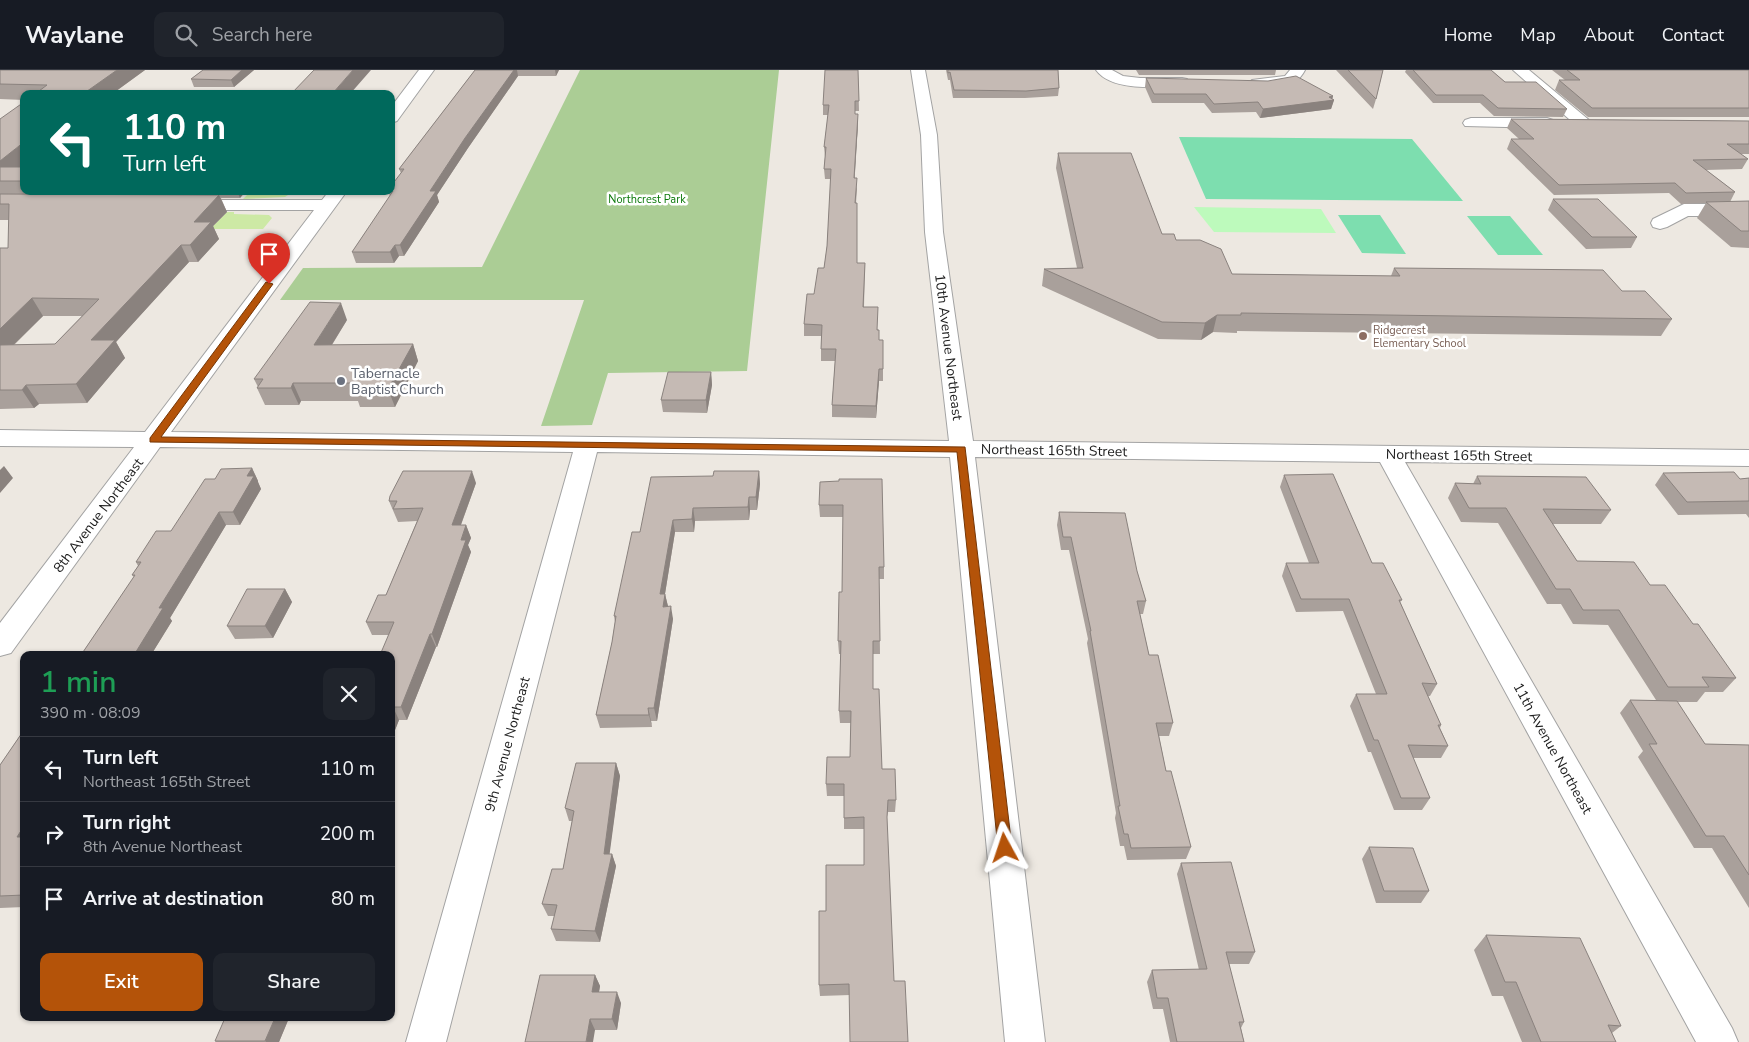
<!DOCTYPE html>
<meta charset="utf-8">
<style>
body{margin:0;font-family:"Nunito Sans",sans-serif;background:#20242c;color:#f1f3f6;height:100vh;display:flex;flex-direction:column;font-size:19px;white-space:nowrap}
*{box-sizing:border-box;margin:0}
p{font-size:16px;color:#9ea1a6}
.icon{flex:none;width:28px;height:28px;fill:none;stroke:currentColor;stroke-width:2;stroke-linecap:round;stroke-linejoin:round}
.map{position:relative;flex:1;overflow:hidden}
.sheet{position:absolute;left:20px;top:581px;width:375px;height:370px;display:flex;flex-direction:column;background:#171b24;border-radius:10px;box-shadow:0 1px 4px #0004}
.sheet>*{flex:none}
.banner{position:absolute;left:20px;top:20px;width:375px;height:105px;border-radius:10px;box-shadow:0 1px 4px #0004;background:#00695c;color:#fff;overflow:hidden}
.pin{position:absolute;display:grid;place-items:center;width:42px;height:42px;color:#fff;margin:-51px -21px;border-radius:50% 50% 50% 0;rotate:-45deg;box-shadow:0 0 5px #0007}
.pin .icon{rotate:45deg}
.me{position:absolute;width:55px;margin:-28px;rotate:355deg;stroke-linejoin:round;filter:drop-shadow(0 0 4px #0008)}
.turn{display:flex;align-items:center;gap:18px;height:105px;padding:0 20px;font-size:22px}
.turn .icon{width:65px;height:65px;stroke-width:2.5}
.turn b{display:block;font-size:35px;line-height:42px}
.round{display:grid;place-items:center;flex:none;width:52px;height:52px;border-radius:10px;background:#20242c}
.headline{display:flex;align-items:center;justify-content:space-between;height:85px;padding:0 20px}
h1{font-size:30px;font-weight:600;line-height:38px;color:#1e9e55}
.cta{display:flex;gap:10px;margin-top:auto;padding:10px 20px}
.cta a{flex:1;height:58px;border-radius:10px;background:#b45309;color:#fff;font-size:20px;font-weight:600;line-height:58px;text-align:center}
.cta a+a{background:#20242c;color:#f1f3f6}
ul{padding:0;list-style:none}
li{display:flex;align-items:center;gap:15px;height:65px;padding:0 20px;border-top:1px solid #363941}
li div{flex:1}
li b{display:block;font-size:19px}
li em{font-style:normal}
header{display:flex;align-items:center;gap:30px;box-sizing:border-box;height:70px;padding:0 25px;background:#171b24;border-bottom:1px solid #363941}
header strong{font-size:24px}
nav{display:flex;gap:28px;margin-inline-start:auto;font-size:18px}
.search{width:350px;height:45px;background:#20242c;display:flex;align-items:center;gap:12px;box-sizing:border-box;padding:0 18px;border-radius:10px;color:#9ea1a6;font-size:19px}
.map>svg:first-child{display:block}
.grass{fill:#cde9a5}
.forest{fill:#abcd95}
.park{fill:#bdfabc}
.pitch{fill:#7ddeaf}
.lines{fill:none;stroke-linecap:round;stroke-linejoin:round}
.minor-casing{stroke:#a3a3a3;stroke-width:2}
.minor{fill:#fff;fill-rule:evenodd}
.wall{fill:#a9a09b;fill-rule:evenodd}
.shaded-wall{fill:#8a827e}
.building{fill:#c5bab4;stroke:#8a827e}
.route{fill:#b45309;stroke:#753606}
.education-dot{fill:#8d6e63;stroke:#fff;stroke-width:2}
.worship-dot{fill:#6b7280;stroke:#fff;stroke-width:2}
.labels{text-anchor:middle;stroke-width:5;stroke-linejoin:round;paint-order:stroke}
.far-park-label{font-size:11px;fill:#0b790a;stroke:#fff}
.far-education-label{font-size:11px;fill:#785e54;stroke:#fff;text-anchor:start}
.street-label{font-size:14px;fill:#1c1c1c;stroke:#fff}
.worship-label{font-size:14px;fill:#5b616d;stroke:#fff;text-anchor:start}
</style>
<header>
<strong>Waylane</strong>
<div class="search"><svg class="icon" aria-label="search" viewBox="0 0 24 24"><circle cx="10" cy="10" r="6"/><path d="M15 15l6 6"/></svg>Search here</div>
<nav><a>Home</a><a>Map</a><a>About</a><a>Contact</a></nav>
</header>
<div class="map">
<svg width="1749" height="972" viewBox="0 0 1749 972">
<rect width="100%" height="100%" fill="#ede8e1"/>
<!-- grass -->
<path class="grass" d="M251,121H294L285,127L243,129Z
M227,142H234V144L269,145L272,148L263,159H210Z"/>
<!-- forest -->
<path class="forest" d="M580,0H779L747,301L608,303L592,355L541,356L584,230H280L303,198L482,197Z"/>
<!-- park -->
<path class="park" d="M1194,137L1321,139L1336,163L1214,162Z"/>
<!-- pitch -->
<path class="pitch" d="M1179,67L1412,69L1463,131L1206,129Z
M1338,145H1380L1406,184L1362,183Z
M1467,146H1510L1543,185H1498Z"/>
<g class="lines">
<!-- minor casing -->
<g class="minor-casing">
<path id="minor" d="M419,0H434L397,51L391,53V37Z
M911,0H925L937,65L943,162L973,371L1749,380V396L1405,392L1732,958L1738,972H1696L1380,392L975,387L1045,972H1005L950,387L597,382L446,972H406L573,382L160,377L11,583L0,586V553L134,377L0,376V360L145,362L314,140H186L180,139L177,135L180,131L186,130H322L329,121H347L171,362L949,371L925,162L921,65Z
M1096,0H1112L1123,6L1140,8H1182L1187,9L1189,12L1187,15L1182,16C1158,17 1112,22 1096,0Z
M1290,0H1305C1303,4 1299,9 1295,12C1289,17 1259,18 1252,16L1249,13L1252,10L1285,6Z
M1513,0H1529L1589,50L1591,53L1589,56H1577Z
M1471,48H1547L1553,50L1555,53L1553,56L1547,58L1465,56L1463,53L1465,50Z
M1684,134H1749V146H1688L1667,157L1660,159L1653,157L1651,153L1653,149Z"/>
</g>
<!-- minor -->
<use href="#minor" class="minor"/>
</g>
<!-- wall -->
<path class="wall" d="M0,0H145L112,24H24V30L0,29Z
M203,0H254L234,17H194L191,9Z
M475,0H559L556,6H518L468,78L437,125L439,132L404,186H399L394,193H356L352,182L390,126L388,121L401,103L399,99Z
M858,0L859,41H855V44L858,54L854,108L857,119L856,133L857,193H865L864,237L878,260L879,270H883V311H879L876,348L832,347V335L835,291H821V279L822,266H804V254L824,198L827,176L831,109H825L824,99L825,87L824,77L828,45H823V35Z
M946,0H1058L1059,18L1058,26L1025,28H953L950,10H948Z
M1136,0H1276L1275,5H1139Z
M1336,0H1383L1376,29L1373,39Z
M1406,0H1491L1505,12L1567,39L1563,47L1494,46L1480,33H1433L1405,2Z
M1552,0H1749V47H1588L1555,20L1559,10H1565Z
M1146,8L1333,26L1332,29L1334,30L1331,39L1260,48L1256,42L1212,43L1204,33H1152L1145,17Z
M0,49L21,97H24V121H246L240,128H221L227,142L213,156L219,169L198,192H189L116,272L125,288L87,333L39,334L34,338L0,339V178H8L9,150H0ZM43,246H82L55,274L14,275Z
M1511,49L1749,51V84H1741L1748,89L1742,99L1706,100L1735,122L1730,132L1749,131V178L1731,177L1697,148L1706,133L1681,134L1669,123L1554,125L1507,79L1511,69H1519L1507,58Z
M1058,83L1162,164L1176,170L1232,204L1391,206L1394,198L1622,221L1672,249L1661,266L1237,261V263L1213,262L1201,270L1158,269L1042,216L1044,199L1077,198L1056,98Z
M1553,129L1637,167L1631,178L1586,179L1548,140Z
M347,250L332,275L413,274L418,291L395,337H360L358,331H301L299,335H265L257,318L258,317L254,309Z
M711,302L712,315L707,343L663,342L661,330Z
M252,398L258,411V412L261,419L240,455H226L170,548L172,551L151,585H81L134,507L132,505L138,496L136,492L171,461L215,409Z
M759,401L760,414L757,440H750L749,450L695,451L694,462H675L665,524L668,537L673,549L657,651H651L652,657L600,658L596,645L612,572L615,552L614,546L640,462L713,406Z
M1663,403L1740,409L1749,408V448L1746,444L1678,445L1655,415Z
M1284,405L1372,493L1402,530L1400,532L1437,614L1430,626H1428L1441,655L1440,658L1448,676L1441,688H1413L1430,728L1422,740H1394L1371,682H1368L1350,636L1356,624H1376L1343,541L1296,542L1282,506L1286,493H1309L1280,417Z
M1477,406L1611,440L1601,454H1553L1577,491L1650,515L1693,554L1736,608L1723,622H1705L1697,632H1677L1705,674L1749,675V838L1712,778H1694L1638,687L1643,681L1620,643L1630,630H1656L1608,555L1573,554L1561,534H1547L1498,453L1461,452L1448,428L1455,413L1473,414Z
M839,411L884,497V509H879L880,584H873V619L882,699L896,730L895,742H888L850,925L820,926L819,915L826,841L864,795V759H844V726H827L826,714L850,687L851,653H840L839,641L841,584H839L838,571L842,522L843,447H820L819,435Z
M476,413L461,455H466L471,468L468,475L471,482L437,577H436L407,650H399L391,670V585L389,565H372L366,552L386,525L417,451L398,452L389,431Z
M1059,442L1137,501L1146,531L1143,544H1140L1149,585L1173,653L1169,666H1159L1166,701L1191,777L1186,789L1127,790L1124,776H1120L1115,748L1116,743L1087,573L1088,569L1069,480H1061L1057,455Z
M285,519L292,532L273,568L235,569L227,556Z
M24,660V837L0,838V695Z
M616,693L620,706L609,784H612L616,796L600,872L556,871L551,859L555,846H548L542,834L563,799L572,751H569L565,738Z
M1369,777L1429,821L1421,833H1376L1362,789Z
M1181,793L1255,882L1249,894H1229L1244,952L1241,958L1244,972H1170L1163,939H1153L1147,912L1152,900H1199L1177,804Z
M1486,865L1621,956L1612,963L1616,972H1522L1503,926H1492L1474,880Z
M595,905L600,916L599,922L621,933L617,960H595L525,972Z
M289,948L279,972H216L215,971Z"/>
<!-- shaded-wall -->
<path class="shaded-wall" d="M117,0H145L112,24H83Z
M242,0H254L234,17L231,10Z
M353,0H371L350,24H332Z
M514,0H517L518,6L468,78L437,125L439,132L404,186L400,175L430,121L465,68Z
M555,0H559L556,6Z
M1333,26L1332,30H1334L1331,39L1260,48L1263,39Z
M858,44V54L854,119V108Z
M24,72V95L4,111L0,110V91Z
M237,121H246L240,128Z
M219,125L227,142L213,156L219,169L198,192L190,175L194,152Z
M181,175L189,192L116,272L125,288L87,333L76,314L91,270Z
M395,175L399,186L394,193L390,182Z
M32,228L43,246L0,288V259Z
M341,233L347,250L321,292L314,275Z
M1217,245L1213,262L1201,270L1205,253Z
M413,274L418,291L395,337L388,319Z
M879,299V311L876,348V336Z
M711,302L712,315L707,343L706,330Z
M293,313L301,331L299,335L291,318Z
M26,315L39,334L34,338L22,320Z
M4,396L13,408L0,423V400Z
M252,398L258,411V412L261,419L240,455L233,442L247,406Z
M472,401L476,413L456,468L452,455Z
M759,401L760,414L757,440L756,427Z
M749,427L750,440L749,450L748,437Z
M693,438L695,451L694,462L692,449Z
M219,442L226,455L170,548L172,551L151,585H134L159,538Z
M673,450L675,462L663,536L660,524Z
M466,455L471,468L468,475L471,482L437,577L432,564L461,470Z
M285,519L292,532L273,568L265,556Z
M665,524L668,536L663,537Z
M671,536L673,549L657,651L654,638Z
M430,564L436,577L407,650L401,637Z
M393,637L399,650L391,670V641Z
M648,638L651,651L652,657L649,645Z
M616,693L620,706L608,796L604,784Z
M24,756V774L17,767Z
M612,784L616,796L600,872L595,861Z
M595,905L600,916L597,933L592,922Z
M617,922L621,933L617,960L612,949Z
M275,948H289L279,972H266L265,971Z
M590,949L595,960L593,972H586Z"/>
<!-- building -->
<path class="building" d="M0,0H117L83,24H35L47,15L0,14Z
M203,0H242L231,10L191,9Z
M314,0H353L332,24H291Z
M475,0H514L465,68L430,121H436L400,175H395L390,182H352L393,121H391V116L404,99H399Z
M825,0H858L859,31H855V44H858L854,108H857L855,133H857V193H865L863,237H878L877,260H879V270H883V299H879L876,336L832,335L836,279H821L822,255L804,254L807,224H814L818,198H824L827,176L831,99H824L826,77H824L829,35H823Z
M948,0H1058L1059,18L1026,21L954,20L950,2L948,3Z
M1348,0H1383L1376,29Z
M1413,0H1491L1505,12H1536L1567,39L1498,38L1483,25H1436Z
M1567,0H1749V38H1592L1559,10H1580Z
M1296,6L1333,26L1329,27L1334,30L1263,39L1258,32L1214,34L1206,24H1154L1146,8L1268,11Z
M24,32V72L0,91V49Z
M1511,49L1749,51V74H1727L1748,89L1693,90L1735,122L1686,123L1675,113L1559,115L1511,69H1534Z
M1058,83H1131L1162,164H1174L1176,170H1200L1221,179L1232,204L1400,206L1394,198L1603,200L1622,221H1645L1672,249L1241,243V245H1217L1205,253L1162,252L1044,199L1083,198Z
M0,97H24V111H0Z
M0,124L219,125L194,152H211L190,175H181L91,270H115L76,314L26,315L22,320H0V275L55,274L99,229L32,228L0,259V178H8L9,134H0Z
M1553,129H1598L1637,167H1592Z
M1749,131V161H1741L1706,132Z
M310,232L341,233L314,275L413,274L388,319L353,320L357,313H293L291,318H257L263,309H254Z
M668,302H711L706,330H661Z
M252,398L247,406H254L233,442H219L159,538H163L134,585H81L135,505H132L141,492H136L156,461H171L205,409H215L221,399Z
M403,401H472L452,455H466L461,470H466L432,564H430L401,637H393L391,641V585H380L394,552H366L378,525H386L423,438L393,439L397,431H389L390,426Z
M714,401H759L756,427H749L748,437L693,438L692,449L673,450L660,524H665L663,537L671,536L654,638H648L649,645H596L612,572L616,546H614L632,462H640L651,407L713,406Z
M1734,402L1740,409L1749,408V431L1687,432L1663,403Z
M1333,404L1372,493H1383L1402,530H1399L1437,614L1422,613L1441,655H1438L1448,676L1408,675L1430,728H1401L1378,670H1374L1356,624H1387L1349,529H1301L1286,493H1319L1284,405Z
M1477,406L1586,407L1611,440L1543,439L1577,491L1634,492L1650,515H1665L1693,554H1698L1736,608L1702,607L1709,617H1668L1619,540H1583L1570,519H1556L1506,438H1469L1455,413L1481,414Z
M839,409H882L884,497H879L880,571H873V619H879L882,699H895L896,730H888L887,747L894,911H905L908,972H850L849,914L819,915V841H826V795H864V747L844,748V714H826L827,687H850L851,641H839L841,571H838L839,522H842L843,435H819L820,412L839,411Z
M1059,442L1125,443L1137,501L1146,531H1137L1149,585H1158L1173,653H1156L1166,701H1171L1191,777L1131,778L1128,764H1124L1118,736H1120L1090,561H1091L1071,467H1063Z
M247,519H285L265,556H227Z
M1630,630L1677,631L1705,674L1749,675V805L1724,766H1706L1649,674H1657Z
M24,660V756L17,767H24V825L0,826V695Z
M576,693H616L604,784H612L595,861L551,859L557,835L542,834L552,799H563L574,741L565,738Z
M1369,777L1413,778L1429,821H1384Z
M1231,792L1255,882H1226L1244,952H1239L1244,972H1177L1168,928H1157L1152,900L1207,899L1181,793Z
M1486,865L1580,868L1621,956L1608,955L1616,972H1541L1516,912H1505Z
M540,905H595L592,922H617L612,949H590L586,972H525Z
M225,948H275L265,971H215Z"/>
<!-- route -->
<path class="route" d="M266,212L273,214L161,367L965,377L1012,778L1010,782L1005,784L1000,782L998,778L957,382L150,372V368Z"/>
<!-- markers -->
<circle class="education-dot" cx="1363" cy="266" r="5"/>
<circle class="worship-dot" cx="341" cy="311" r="5"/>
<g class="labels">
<!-- far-park labels -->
<g class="far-park-label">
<text x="647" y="133">Northcrest Park</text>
</g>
<!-- far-education labels -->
<g class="far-education-label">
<text x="1373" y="264">Ridgecrest<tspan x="1373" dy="13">Elementary School</tspan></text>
</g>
<!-- street labels -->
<g class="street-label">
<text transform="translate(949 277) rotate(83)" y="5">10th Avenue Northeast</text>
<text transform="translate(1054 380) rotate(1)" y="5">Northeast 165th Street</text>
<text transform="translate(1459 385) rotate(1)" y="5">Northeast 165th Street</text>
<text transform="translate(98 445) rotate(-53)" y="5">8th Avenue Northeast</text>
<text transform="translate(507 674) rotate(-75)" y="5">9th Avenue Northeast</text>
<text transform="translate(1553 678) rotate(61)" y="5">11th Avenue Northeast</text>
</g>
<!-- worship labels -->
<g class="worship-label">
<text x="351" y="308">Tabernacle<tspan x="351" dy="16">Baptist Church</tspan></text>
</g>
</g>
</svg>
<div class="pin" style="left:269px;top:214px;background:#d93025"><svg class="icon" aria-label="arrive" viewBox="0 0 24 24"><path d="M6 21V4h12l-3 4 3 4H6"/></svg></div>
<svg class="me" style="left:1005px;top:778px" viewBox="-20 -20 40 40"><path d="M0-17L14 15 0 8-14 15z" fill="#b45309" stroke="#fff" stroke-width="4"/></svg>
<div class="banner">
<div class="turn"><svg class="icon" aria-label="left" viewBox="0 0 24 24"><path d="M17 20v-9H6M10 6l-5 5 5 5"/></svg><div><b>110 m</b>Turn left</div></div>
</div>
<section class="sheet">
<div class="headline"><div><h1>1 min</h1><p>390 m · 08:09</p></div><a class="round"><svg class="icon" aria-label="close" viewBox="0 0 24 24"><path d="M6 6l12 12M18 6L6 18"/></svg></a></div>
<ul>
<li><svg class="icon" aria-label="left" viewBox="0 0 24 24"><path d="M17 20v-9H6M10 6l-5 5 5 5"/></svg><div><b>Turn left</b><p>Northeast 165th Street</p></div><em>110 m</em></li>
<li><svg class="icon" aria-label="right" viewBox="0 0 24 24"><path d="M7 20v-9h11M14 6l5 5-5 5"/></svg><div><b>Turn right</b><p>8th Avenue Northeast</p></div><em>200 m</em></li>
<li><svg class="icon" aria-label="arrive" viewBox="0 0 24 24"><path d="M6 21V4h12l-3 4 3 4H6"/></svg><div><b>Arrive at destination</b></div><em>80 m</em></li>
</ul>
<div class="cta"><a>Exit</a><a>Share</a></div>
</section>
</div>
